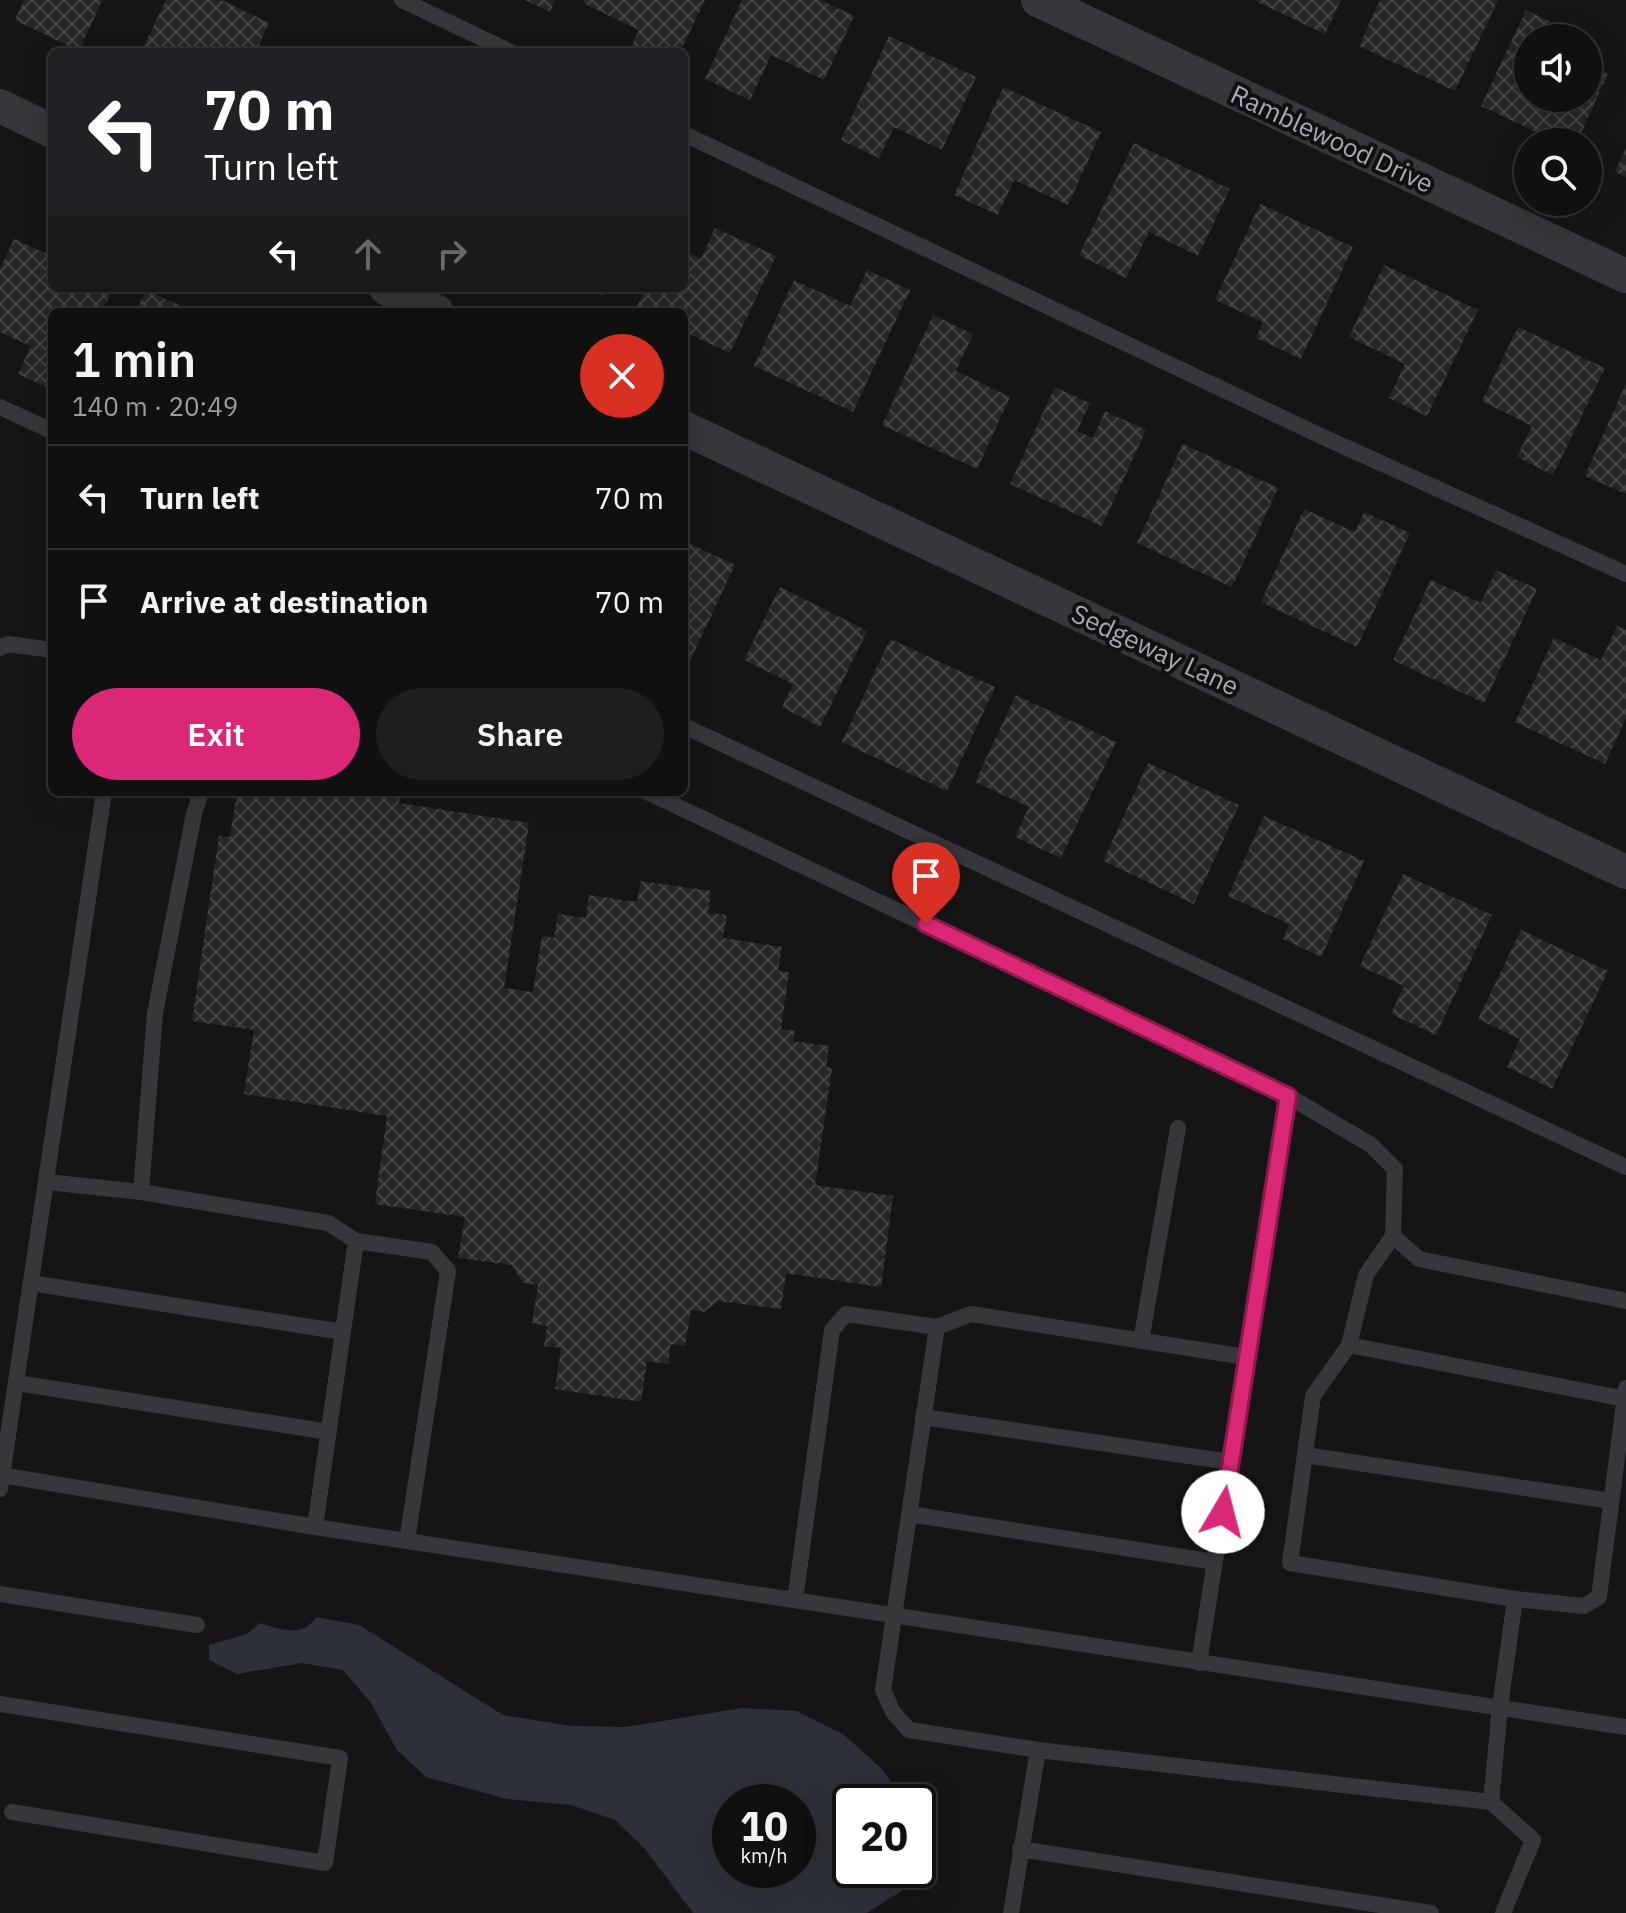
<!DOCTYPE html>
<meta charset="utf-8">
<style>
body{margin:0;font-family:"IBM Plex Sans",sans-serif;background:#1e1e1e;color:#f1f3f6;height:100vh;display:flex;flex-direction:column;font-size:30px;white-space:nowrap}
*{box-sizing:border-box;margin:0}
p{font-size:26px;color:#9c9d9f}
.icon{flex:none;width:44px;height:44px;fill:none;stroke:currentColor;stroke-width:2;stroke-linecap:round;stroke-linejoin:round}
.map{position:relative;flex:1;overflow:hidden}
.sheet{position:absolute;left:48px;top:308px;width:640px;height:488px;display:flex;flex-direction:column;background:#101010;border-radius:12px;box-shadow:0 8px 32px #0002,0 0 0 2px #303030}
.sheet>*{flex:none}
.hud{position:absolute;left:48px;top:48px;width:640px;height:244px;border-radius:12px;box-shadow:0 8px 32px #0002,0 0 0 2px #303030;background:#202124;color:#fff;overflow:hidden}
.controls{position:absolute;left:1514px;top:24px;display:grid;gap:16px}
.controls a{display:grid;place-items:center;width:88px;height:88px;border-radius:50%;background:#101010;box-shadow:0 8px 32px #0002,0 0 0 2px #303030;font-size:40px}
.speed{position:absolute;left:712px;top:1784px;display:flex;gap:16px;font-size:40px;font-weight:700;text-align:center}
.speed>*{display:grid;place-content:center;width:104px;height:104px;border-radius:50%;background:#101010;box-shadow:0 8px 32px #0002,0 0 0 2px #303030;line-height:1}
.speed small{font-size:20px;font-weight:400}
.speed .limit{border:4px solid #111;border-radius:12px;background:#fff;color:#111}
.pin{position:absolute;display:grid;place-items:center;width:68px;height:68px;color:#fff;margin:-82px -34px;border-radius:50% 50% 50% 0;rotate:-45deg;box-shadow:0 0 8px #0007}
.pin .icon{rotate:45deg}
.me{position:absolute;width:88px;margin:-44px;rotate:8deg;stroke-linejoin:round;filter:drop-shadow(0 0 6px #0008)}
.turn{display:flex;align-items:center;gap:28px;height:168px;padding:0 24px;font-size:36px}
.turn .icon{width:104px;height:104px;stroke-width:2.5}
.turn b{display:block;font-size:56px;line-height:68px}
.lanes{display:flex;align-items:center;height:76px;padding:0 24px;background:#0003;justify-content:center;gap:40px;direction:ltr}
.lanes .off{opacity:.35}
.round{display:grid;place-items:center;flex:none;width:84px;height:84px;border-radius:42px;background:#1e1e1e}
.summary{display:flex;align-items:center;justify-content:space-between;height:136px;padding:0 24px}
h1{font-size:48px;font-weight:600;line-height:60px}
.button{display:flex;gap:16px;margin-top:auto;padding:16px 24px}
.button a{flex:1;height:92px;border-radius:48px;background:#db2777;color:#fff;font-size:32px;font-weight:600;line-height:92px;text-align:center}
.button a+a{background:#1e1e1e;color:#f1f3f6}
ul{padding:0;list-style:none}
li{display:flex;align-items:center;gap:24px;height:104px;padding:0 24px;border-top:2px solid #303030}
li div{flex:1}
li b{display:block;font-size:30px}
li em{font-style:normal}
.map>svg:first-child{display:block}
.water{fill:#2d3039;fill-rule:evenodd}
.building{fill:url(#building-cross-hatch)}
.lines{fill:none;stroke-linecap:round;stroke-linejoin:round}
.service{stroke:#37363b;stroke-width:16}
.minor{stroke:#37363b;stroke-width:34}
.route-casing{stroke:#8e194d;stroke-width:20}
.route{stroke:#db2777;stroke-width:14}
.labels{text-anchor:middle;stroke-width:8;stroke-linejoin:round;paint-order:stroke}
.street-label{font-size:26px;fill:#a9a9b5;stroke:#101011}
</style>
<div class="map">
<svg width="1626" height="1913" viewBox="0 0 1626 1913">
<defs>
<pattern id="building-cross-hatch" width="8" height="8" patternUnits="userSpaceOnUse" patternTransform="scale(2)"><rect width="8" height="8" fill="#262527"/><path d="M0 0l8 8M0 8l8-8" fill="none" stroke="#434244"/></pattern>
</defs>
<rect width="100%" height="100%" fill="#151516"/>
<!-- water -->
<path class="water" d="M316,1617L359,1625L503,1715L571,1726L626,1727L742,1708L796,1711L843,1734L881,1768L900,1794L903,1802H850V1870H918V1848L923,1863L911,1885L867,1913H693L645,1849L615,1820L571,1805L507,1799L426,1777L397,1750L371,1703L343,1670L302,1663L237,1674L209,1660V1645L247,1634L260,1623C281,1629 302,1639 316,1617ZM730,1802H798V1870H730Z"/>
<!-- building -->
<path class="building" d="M24,0H102L79,51L15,20Z
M166,0H221L269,23L256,52H141Z
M525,0H555L550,12Z
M584,0H705L680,52H643L631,47L639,30L583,3Z
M742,0H820L854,16L824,80L771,55L750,100L705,79Z
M1253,0H1341L1325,34Z
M1380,0H1498L1455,91L1359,46Z
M1526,10L1567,30L1563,38H1528V98H1588V64L1608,74L1577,142H1557L1481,106Z
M889,36L976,77L942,150L894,127L879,158L841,140Z
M1003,87L1101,132L1068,205L1014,180L998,215L954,195Z
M1134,143L1230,189L1198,256L1149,232L1126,278L1079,255Z
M1626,148V177L1615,172Z
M1260,204L1353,247L1301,359L1256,338L1263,322L1215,300Z
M715,228L776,256L730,353L684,332V312H642L636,309L646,288H684V251L701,259Z
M14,239L52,256V288H113L102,312H52V390L18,374L31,346L0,332V269Z
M1384,265L1478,310L1427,416L1389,398L1405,364L1349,337Z
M867,270L910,290L853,412L754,366L794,280L850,306Z
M588,288H607L604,296Z
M146,290L194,312H135Z
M933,315L973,334L956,371L1010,397L977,469L882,425Z
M1518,327L1605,368L1553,475L1517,457L1532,426L1482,401Z
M1626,383V494L1585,476Z
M1055,387L1090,403L1077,431L1093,438L1105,411L1146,430L1102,526L1010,484Z
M1183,444L1278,488L1232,587L1137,543Z
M1304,509L1355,532L1364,512L1410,533L1357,647L1261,602Z
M684,541L735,565L687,667L684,666Z
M1496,570L1537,589L1484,703L1393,660L1431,580L1481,603Z
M780,587L867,631L820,727L782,707L793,684L744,660Z
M1617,626L1626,630V718L1605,764L1515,722L1554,638L1601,660Z
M890,639L995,687L947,791L842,742Z
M1016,695L1116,742L1061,858L1015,837L1029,807L975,782Z
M1148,763L1239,805L1194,904L1103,861Z
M237,792H400L399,803L529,823L504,988L533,992L542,935L554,938L558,914L586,918L589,895L637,902L641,881L711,891L708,913L727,915L723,938L782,947L778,971L789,972L781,1029L795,1031L793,1041L829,1046L826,1067L832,1068L815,1185L893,1196L881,1287L786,1273L781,1309L718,1301L704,1312L691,1310L685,1346L671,1344L668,1364L647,1361L641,1402L555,1389L561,1348L544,1346L547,1326L532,1323L538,1285L523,1283L512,1265L458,1258L465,1217L375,1204L387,1116L244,1094L254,1030L192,1021L219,836L230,837Z
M1264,816L1364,861L1321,957L1283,939L1289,924L1228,896Z
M1403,874L1492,915L1436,1035L1391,1014L1404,986L1360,966Z
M1521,930L1608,971L1552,1089L1507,1067L1520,1039L1478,1019Z"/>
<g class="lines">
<!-- service -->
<path class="service" d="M402,0L511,52
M684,134L1321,436L1626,574
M0,407L52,431
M0,648L8,644L52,650
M684,726L1626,1167
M647,792L1288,1096
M47,1182L141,1192L328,1223L356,1241L432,1252L448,1271L407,1541
M141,1192L155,1013L194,814L201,792
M1393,1236L1366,1275L1349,1345L1313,1396L1290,1563L1515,1599
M31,1283L343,1332
M937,1327L883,1690L893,1712L909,1730L1038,1750L1011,1913
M1141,1341L1178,1128
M1349,1345L1625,1399
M17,1383L329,1432
M923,1417L1230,1462
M1305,1455L1611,1501
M0,1475L315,1527L1626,1727
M0,1489L104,792
M909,1514L1215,1562
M315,1527L356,1241
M0,1594L197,1625
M795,1600L832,1330L846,1314L937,1327L971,1314L1246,1357
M1199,1663L1288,1096L1371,1145L1395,1169L1393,1236L1419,1259L1626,1301
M0,1704L340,1758L325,1863L12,1812
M1038,1750L1491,1802
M1020,1849L1431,1913
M1503,1913L1533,1840L1491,1802L1500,1707L1515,1599L1584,1606L1599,1597L1626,1388"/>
<!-- minor -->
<path class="minor" d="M1038,0L1626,276
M0,106L52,131
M386,288L437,312
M684,428L1626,872"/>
</g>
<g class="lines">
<!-- route casing -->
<g class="route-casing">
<path id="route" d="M926,924L1288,1096L1223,1512"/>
</g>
<!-- route -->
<use href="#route" class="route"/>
</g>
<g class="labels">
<!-- street labels -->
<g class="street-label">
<text transform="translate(1332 139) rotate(25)" y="9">Ramblewood Drive</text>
<text transform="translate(1155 650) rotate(25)" y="9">Sedgeway Lane</text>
</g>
</g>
</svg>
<div class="controls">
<a><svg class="icon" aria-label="sound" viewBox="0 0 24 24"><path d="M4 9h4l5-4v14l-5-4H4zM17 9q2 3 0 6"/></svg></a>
<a><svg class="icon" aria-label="search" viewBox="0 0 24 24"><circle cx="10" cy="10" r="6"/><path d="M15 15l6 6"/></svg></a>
</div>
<div class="speed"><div>10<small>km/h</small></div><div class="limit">20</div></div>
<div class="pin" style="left:926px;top:924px;background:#d93025"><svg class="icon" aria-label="arrive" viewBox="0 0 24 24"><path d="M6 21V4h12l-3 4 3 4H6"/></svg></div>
<svg class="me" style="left:1223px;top:1512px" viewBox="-20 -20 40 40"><circle r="19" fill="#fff"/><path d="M0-13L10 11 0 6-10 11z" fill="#db2777"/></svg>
<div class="hud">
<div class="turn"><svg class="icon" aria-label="left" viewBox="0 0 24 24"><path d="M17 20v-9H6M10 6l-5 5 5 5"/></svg><div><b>70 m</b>Turn left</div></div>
<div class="lanes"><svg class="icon" aria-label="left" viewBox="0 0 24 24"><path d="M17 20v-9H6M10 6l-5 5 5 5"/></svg><svg class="icon off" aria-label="ahead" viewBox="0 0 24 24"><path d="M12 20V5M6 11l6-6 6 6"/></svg><svg class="icon off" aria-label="right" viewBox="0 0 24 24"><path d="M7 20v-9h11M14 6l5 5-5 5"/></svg></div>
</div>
<section class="sheet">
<div class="summary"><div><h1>1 min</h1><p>140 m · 20:49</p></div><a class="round" style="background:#d93025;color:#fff"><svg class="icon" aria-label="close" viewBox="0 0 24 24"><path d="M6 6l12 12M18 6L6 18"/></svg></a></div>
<ul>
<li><svg class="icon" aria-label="left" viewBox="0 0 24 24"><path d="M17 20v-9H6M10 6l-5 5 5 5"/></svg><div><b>Turn left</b></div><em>70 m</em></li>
<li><svg class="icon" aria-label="arrive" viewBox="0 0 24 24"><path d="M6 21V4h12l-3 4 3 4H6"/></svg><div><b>Arrive at destination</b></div><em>70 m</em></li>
</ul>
<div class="button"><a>Exit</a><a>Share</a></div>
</section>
</div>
